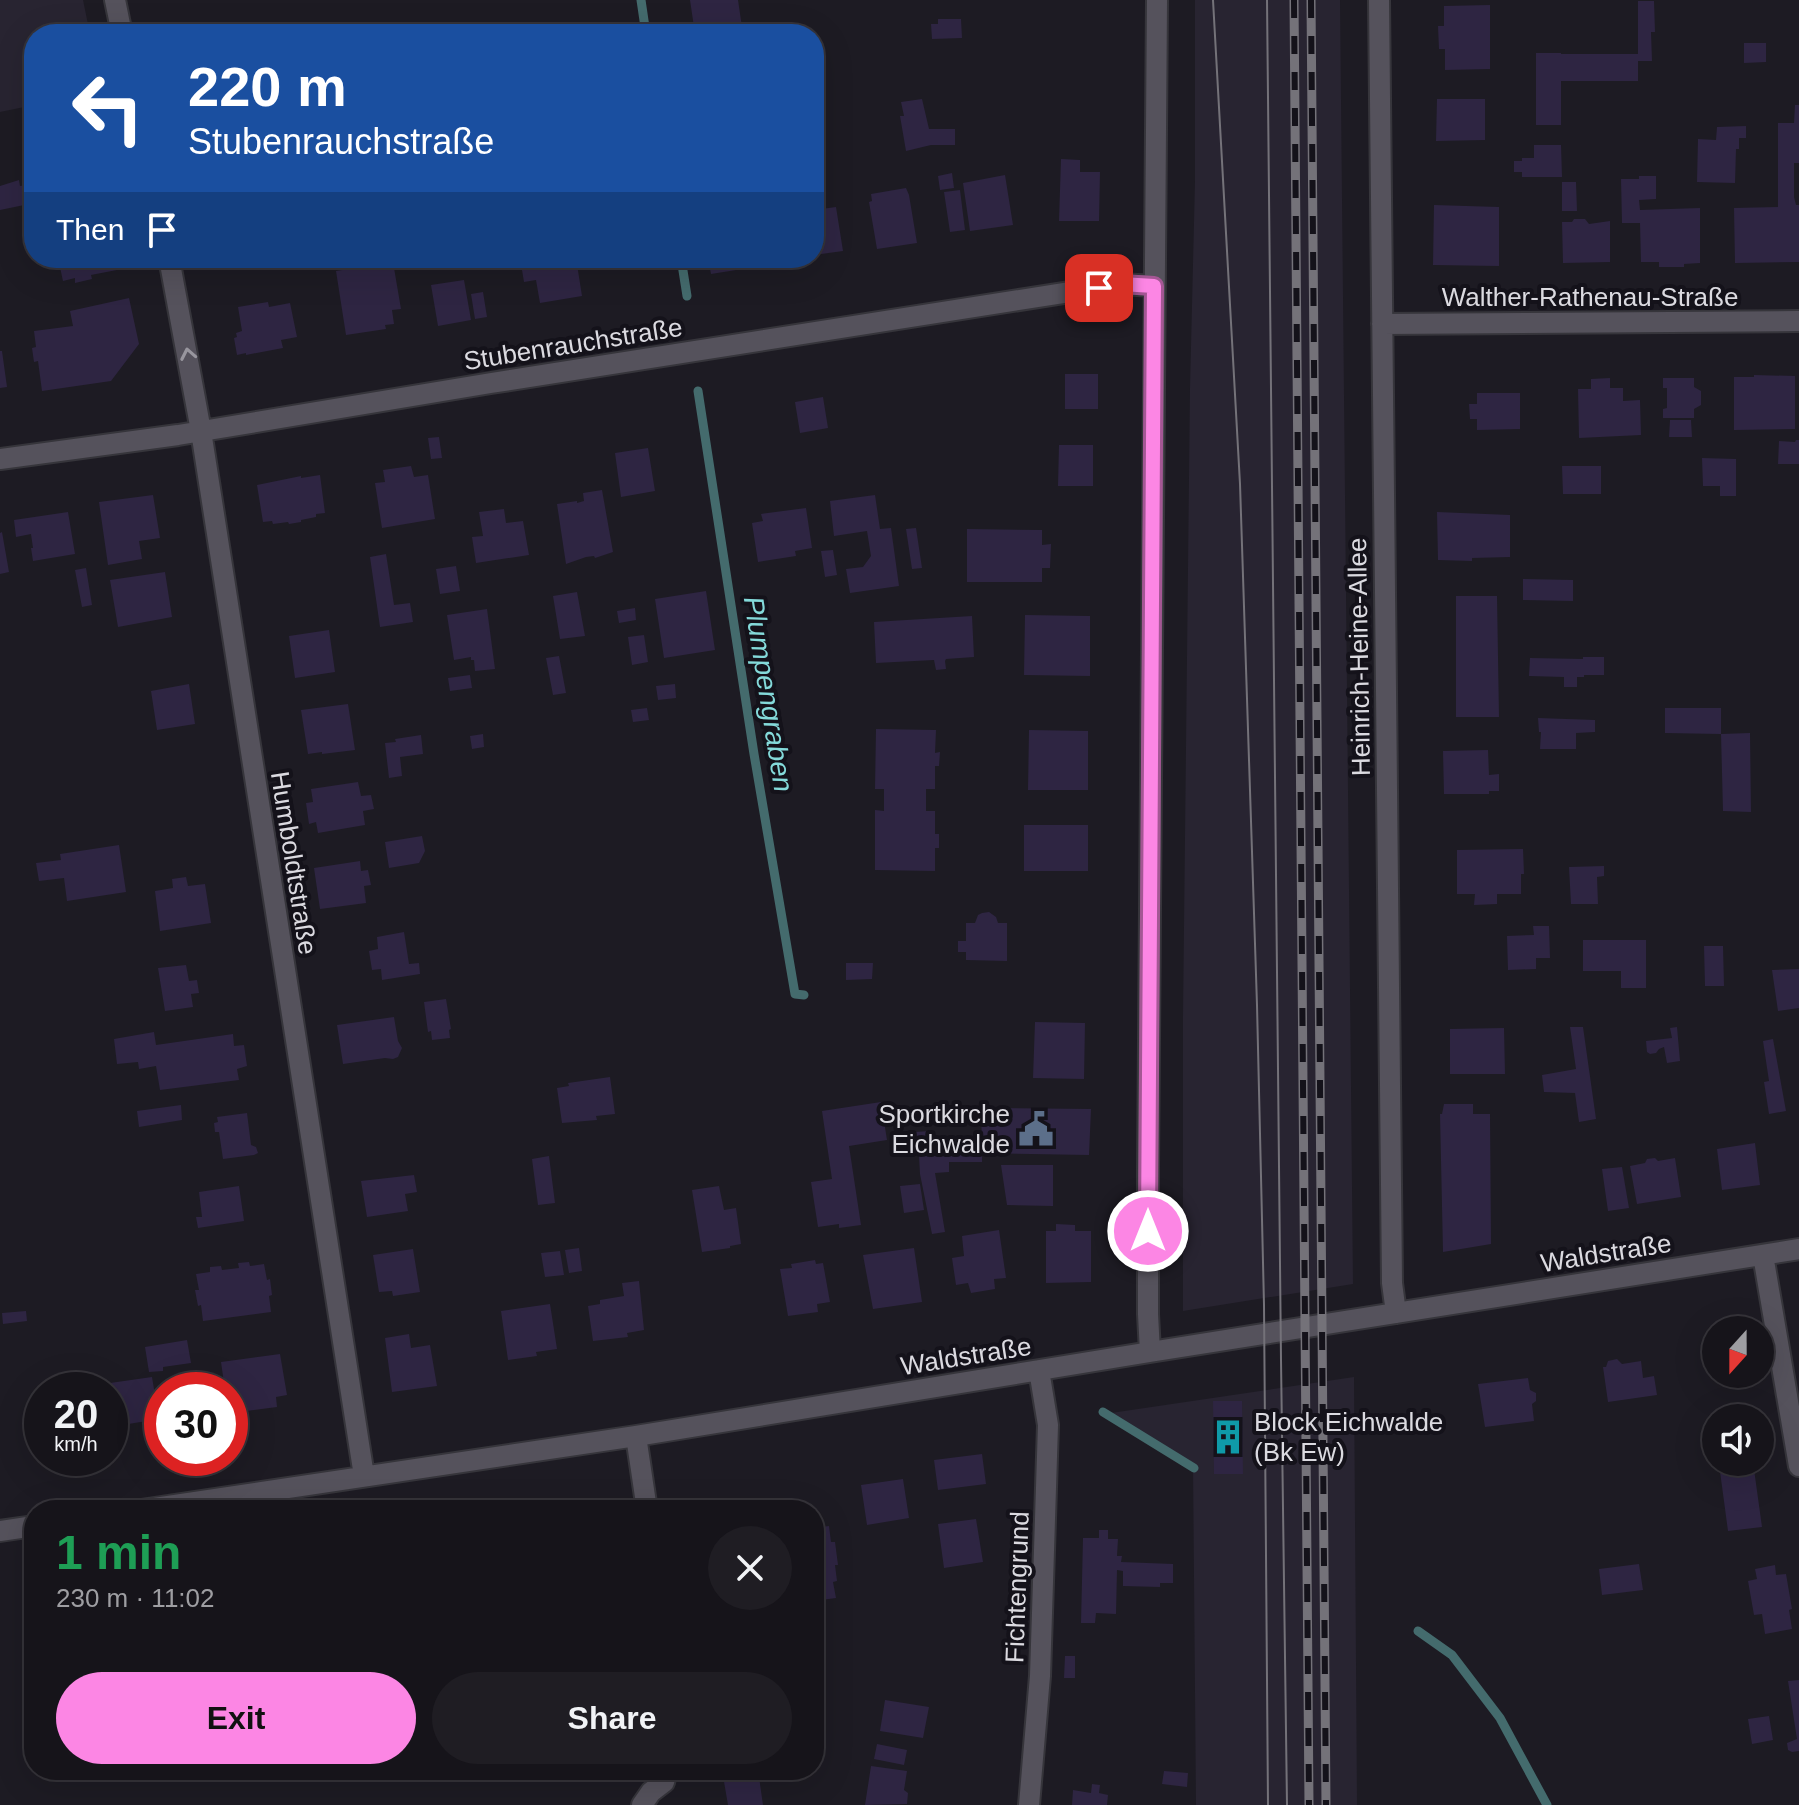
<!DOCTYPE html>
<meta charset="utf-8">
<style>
body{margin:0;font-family:Arial,sans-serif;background:#1f1d23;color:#f1f3f6;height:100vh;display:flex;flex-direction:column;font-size:30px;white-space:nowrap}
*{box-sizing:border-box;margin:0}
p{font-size:26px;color:#9e9ea2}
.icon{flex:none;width:44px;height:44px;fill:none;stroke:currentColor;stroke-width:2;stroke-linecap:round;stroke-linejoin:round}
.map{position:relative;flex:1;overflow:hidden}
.drawer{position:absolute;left:24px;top:1500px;width:800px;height:280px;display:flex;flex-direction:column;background:#16141a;border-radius:32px;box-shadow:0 8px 32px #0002,0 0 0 2px #353339}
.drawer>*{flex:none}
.hud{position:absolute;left:24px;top:24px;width:800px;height:244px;border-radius:32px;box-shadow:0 8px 32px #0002,0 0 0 2px #353339;background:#1a4fa0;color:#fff;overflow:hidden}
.needle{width:52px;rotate:201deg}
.controls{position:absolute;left:1702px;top:1316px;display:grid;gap:16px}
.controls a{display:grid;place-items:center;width:72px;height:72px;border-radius:50%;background:#16141a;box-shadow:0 8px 32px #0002,0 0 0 2px #353339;font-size:40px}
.speed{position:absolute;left:24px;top:1372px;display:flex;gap:16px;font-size:40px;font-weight:700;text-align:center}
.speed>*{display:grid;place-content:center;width:104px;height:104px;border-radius:50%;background:#16141a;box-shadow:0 8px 32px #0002,0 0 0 2px #353339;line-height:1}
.speed small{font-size:20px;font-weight:400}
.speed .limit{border:12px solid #d22;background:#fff;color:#111}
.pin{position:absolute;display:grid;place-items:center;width:68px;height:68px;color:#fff;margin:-34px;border-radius:16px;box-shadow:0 4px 12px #0006}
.me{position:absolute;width:88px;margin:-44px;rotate:0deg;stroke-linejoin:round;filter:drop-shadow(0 0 6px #0008)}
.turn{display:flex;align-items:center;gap:28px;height:168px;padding:0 32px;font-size:36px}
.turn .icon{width:104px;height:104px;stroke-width:2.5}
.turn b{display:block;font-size:56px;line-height:68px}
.then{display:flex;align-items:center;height:76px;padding:0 32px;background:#0003;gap:16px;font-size:30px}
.round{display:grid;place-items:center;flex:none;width:84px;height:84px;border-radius:42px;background:#1f1d23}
.headline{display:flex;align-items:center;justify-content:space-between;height:136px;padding:0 32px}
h1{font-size:48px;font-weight:700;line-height:60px;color:#1e9e55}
.primary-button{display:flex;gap:16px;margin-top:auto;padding:16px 32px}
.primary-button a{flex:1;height:92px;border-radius:48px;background:#fc86e4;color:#111;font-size:32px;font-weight:700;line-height:92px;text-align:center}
.primary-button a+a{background:#1f1d23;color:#f1f3f6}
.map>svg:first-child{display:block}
.built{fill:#282431}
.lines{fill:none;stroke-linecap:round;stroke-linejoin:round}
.stream{stroke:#446b6d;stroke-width:9}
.building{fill:#2e2542}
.minor-casing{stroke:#36353b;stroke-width:24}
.minor{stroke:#55525c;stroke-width:20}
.tram{stroke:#747279;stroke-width:2}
.rail-casing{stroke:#747279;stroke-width:9}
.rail{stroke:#14121a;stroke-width:6;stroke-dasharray:18;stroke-linecap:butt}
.oneway{stroke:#98969e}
.route-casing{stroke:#a45794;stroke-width:20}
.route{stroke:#fc86e4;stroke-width:14}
.labels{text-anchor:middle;stroke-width:8;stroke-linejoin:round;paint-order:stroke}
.street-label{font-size:26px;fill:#dbdae0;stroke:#14121a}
.poi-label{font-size:26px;fill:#dbdae0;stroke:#14121a;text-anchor:end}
.water-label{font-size:28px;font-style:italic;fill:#84dada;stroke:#14121a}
</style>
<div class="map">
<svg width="1799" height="1805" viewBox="0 0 1799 1805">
<rect width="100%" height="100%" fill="#1d1b23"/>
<!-- built -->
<path class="built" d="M0,0H83L90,34H34V105L0,112Z
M1195,0H1340L1353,1284L1183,1311V1016L1190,388L1195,181Z
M1354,1377L1357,1805H1196L1193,1463L1111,1413Z"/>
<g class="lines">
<!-- stream -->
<path class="stream" d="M641,0L646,34
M681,258L687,296
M698,391L754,754L795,994L804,995
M1103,1412L1194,1468
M1418,1631L1452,1655L1500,1718L1547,1805"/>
</g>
<!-- building -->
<path class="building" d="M690,0H738L743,34H695Z
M1638,1H1654L1655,32H1651L1652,61H1638V81H1561V125H1536V53H1561V54H1638Z
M1490,5V69L1445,70V49H1439L1438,26H1444V6Z
M938,19H961L962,38L932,39L931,24H938Z
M1744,43H1766V62L1744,63Z
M922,99L929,129H955V145H931L906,151L900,116H904L901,102Z
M1437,99H1485V140L1436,141Z
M1795,105H1799V163H1794V197L1796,205H1799V262L1735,263L1734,208L1778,207V123H1794Z
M1746,126V138H1739V149H1736L1735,183L1697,182L1698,139L1716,140L1717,127Z
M820,130L824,153L814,154V131Z
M1534,145H1561L1562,177H1522V172H1514V161H1522V158H1534Z
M1061,159L1080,160V172H1100L1099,221H1059Z
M952,173L954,188L940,190L938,176Z
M1005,175L1013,225L970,231L963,183Z
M1639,176H1656V199L1639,200L1640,210L1700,208V263L1684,264V267H1659V262H1641L1640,223H1622L1621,179H1639Z
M19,180L20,186L34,184V203L0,210V186Z
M1562,182H1576L1577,211H1562Z
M906,188L909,195L917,243L877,249L869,202L872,201L871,194Z
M960,190L965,230L950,232L944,192Z
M1434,205L1499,207V266L1433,265Z
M836,207L843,251L814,255V210Z
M1574,219H1585L1589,224L1610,221V262L1563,263L1562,222H1572Z
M58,258H120L122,269L91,275L92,279L75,283V278L63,281Z
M520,258H576L582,296L540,303L536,280L524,282Z
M708,258H753L755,267L711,274Z
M393,262L401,309L392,310L394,324L385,325L386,329L346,335L336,271Z
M464,280L471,320L438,326L431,285Z
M483,292L487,317L475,319L471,294Z
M129,298L139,344L111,381L42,391L38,361L34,362L32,348L36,347L34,331L73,326L70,311Z
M268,302L269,307L290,303L297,337L281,340L283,348L246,355V353L237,355L234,338L237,337L236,333L242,331L238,307Z
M0,351H2L7,387L0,388Z
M1065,374H1098V409H1065Z
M1754,375L1795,376V429L1734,430V377H1754Z
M1610,378V388H1623V401L1640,400L1641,435L1579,438L1578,389H1591V379Z
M1663,378H1694V387L1701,391V405L1694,409V418H1663V409L1667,408V388H1663Z
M1477,393H1520V429L1477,430V419H1470L1469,404H1477Z
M823,397L828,428L800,433L795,402Z
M1670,420H1691L1692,437H1669Z
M439,437L442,458L431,459L428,438Z
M1796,440H1799V464H1778L1779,441L1795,442Z
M1059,445H1093V486H1058Z
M648,448L655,491L621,497L615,453Z
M1702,458L1736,459V496H1720V486H1703Z
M411,466L414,477L428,475L435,519L382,528L375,483L385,482L383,470Z
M1562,466H1601V494H1563Z
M320,475L325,513L316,514V517L301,520V522L289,524L288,522L273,524L272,521L263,522L257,485L301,476V478Z
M602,490L613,552L595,558L594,556L586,557L566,564L557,504L577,501V503L584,501L583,493Z
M153,495L160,538L139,541L142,559L108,565L99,502Z
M875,495L880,529L891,528L899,586L850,593L846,569L863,567L871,556L867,531L834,536L830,501Z
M806,508L812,548L795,551L796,556L758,562L752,523L763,521L761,514Z
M504,509L506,523L523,521L529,555L476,563L472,537L483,536L479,512Z
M68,512L75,554L33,561L31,548H33L31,534L16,537L14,520Z
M1437,512L1510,515V557L1472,558V561L1438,560Z
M916,528L922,568L912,569L906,529Z
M967,529L1042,530V545L1051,544L1050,568H1042V582H967Z
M2,532L9,572L0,574V533Z
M833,550L837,575L825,577L821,551Z
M386,554L394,605L410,603L413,622L380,627L370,557Z
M456,566L460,591L440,594L436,569Z
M86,568L92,605L82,607L75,570Z
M165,572L172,617L118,627L110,580Z
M1523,579L1573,580V601L1523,600Z
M706,591L715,650L664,658L655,599Z
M577,592L585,636L560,639L553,596Z
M1456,596H1497L1499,717H1456Z
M635,608L636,620L619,623L617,611Z
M487,609L495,669L475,671L474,660H471V657L454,660L447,615Z
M1025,615L1090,616V676L1024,675Z
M972,616L974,657L946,659L945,661L946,669L936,670L934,660L876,663L874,622Z
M329,630L335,672L295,678L289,636Z
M644,635L648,662L632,665L628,637Z
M559,656L566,693L553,695L546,658Z
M1583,657H1604V675H1584V677H1577V687H1564V677L1529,676L1530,658L1583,659Z
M470,675L472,688L450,691L448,678Z
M189,684L195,724L157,730L151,691Z
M675,684L676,698L658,700L656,686Z
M348,704L355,750L322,754V752L308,754L301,710Z
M647,708L649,720L633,722L631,710Z
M1665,708H1721V734L1665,733Z
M1538,718L1595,720V732L1576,733V749H1540L1541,732H1539Z
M876,729L936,730L935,753L940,752L939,766H935V789H926V811H935V834H939V848H935V871L875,870V810L884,811V789H875Z
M1029,730L1088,731V790H1028Z
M1750,733L1751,812L1723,811L1721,734Z
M483,734L484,747L472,749L470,736Z
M421,735L423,754L400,757L402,776L389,778L385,743L396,742L395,739Z
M1488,750L1489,775L1499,774V791H1489V794H1444L1443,751Z
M358,782L361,796L371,795L374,809L363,811L365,825L318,833L316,822L309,824L306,803L313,802L311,789Z
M1024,825H1088V871H1024Z
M422,836L425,851L419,863L389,868L385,842Z
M119,845L126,892L67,901L64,878L39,881L36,863L61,860L60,854Z
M1523,849L1524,874H1521V894H1497V904L1474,905L1475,894H1457V850Z
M360,861L361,871L368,870L371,885L364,886L366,903L320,909L314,868Z
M1604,866V876L1597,877L1598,904H1571L1569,867Z
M186,877L188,886L205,884L211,923L160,931L155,891L173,888L172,879Z
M989,912L996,917L998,923H1007V961L966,960V952H958V941H966V923H975L978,915L982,913Z
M1533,926H1549L1550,958H1536V969L1508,970L1507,936L1534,935Z
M404,932L409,964L419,963L420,974L382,980L381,969L372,970L369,951L378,949L377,937Z
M1583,940H1646V988H1621V971H1583Z
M1704,946H1723L1724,986H1705Z
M846,963H873L872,979L846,980Z
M186,965L189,981L197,980L199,993L191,994L193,1007L165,1011L158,968Z
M1799,969V1008L1778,1011L1772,970Z
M446,999L451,1029L449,1030L450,1038L432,1040L431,1031L428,1032L424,1002Z
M394,1017L398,1041L402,1048L398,1057L393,1059L385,1058L343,1064L337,1025Z
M1035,1022L1085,1023L1084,1079L1033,1078Z
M1570,1027H1583L1596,1119L1579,1122L1575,1093L1544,1092L1542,1075L1576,1069Z
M1677,1027L1680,1061L1667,1063L1664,1047L1659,1049L1656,1053L1650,1054L1647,1052L1646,1041L1672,1038L1670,1028Z
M1504,1028L1505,1074H1450V1029Z
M154,1032L156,1045L233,1034L234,1046L244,1045L247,1066L237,1069L239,1080L160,1090L156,1066L139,1069L138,1062L117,1064L114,1039Z
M1773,1039L1786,1111L1769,1114L1764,1082L1769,1081L1763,1041Z
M610,1077L615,1114L596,1116L597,1120L562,1123L557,1088L569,1086L568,1083Z
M881,1102L887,1140L849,1146L861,1225L839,1228V1224L818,1227L811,1182L832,1179L822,1111Z
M1444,1104H1473V1114H1490L1491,1244L1443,1252L1440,1114H1442Z
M181,1105L182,1120L139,1127L137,1111Z
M981,1108L1091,1109L1089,1155L982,1153V1162H949V1172L935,1173L945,1232L932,1234L920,1174L918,1137L915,1138V1132L930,1131L934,1148H982Z
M247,1113L251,1145L256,1147L258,1153L254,1155L223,1159L219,1132H215L214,1123L218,1122L217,1117Z
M1755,1143L1760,1185L1722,1190L1717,1149Z
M549,1156L555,1203L538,1205L532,1159Z
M1655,1158L1658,1161L1675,1158L1681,1197L1637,1204L1630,1166L1645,1163L1647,1159Z
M1001,1165H1053V1206L1007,1205Z
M1622,1167L1629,1208L1608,1211L1602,1169Z
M414,1175L417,1192L405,1194L408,1211L367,1217L361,1181Z
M920,1184L924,1210L904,1213L900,1186Z
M239,1186L244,1221L198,1228L196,1217H202L199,1192Z
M719,1186L724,1210L736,1208L741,1244L730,1246V1248L702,1252L692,1190Z
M1056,1224L1075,1225V1231H1091V1282L1046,1283V1231H1056Z
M999,1230L1006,1278L994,1279L995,1289L971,1293L968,1283L956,1285L952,1258L964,1256L962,1236Z
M579,1248L582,1271L569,1273L565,1250Z
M914,1248L922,1302L873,1309L863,1255Z
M413,1249L420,1292L393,1296L392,1291L379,1292L373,1255Z
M560,1251L564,1275L545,1277L541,1253Z
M815,1260L816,1264L823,1263L830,1302L817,1304L818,1312L788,1316L780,1269L792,1268L791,1264Z
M249,1262L250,1266L264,1264L267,1280L270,1279L272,1295L269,1296L271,1312L203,1321L201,1305L198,1306L195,1290H199L196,1274L210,1272V1267L221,1266L222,1270L239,1268L238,1263Z
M639,1281L644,1330L627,1333L628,1337L593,1341L588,1306L600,1304V1300L624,1296L622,1283Z
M550,1304L557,1349L536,1352L537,1356L508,1360L501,1311Z
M26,1311L27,1321L3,1324L2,1313Z
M409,1334L411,1348L430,1345L437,1386L392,1392L385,1338Z
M187,1340L191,1363L163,1367V1371L149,1372L145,1347Z
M280,1354L287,1395L276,1397L277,1407L230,1413V1390H225L221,1362Z
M1617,1359L1622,1364L1641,1361L1643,1378L1654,1376L1657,1395L1608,1402L1603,1367H1606L1608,1361Z
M152,1377L159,1419L110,1427V1390H88V1388L96,1387V1385Z
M1528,1378L1530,1390L1536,1393V1401L1532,1404L1534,1421L1485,1427L1478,1384Z
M1213,1401H1242L1243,1474H1214Z
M982,1454L986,1484L938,1490L934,1460Z
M1734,1462H1753L1762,1527L1728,1531L1719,1464Z
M903,1479L909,1518L867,1525L861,1485Z
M976,1519L983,1562L944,1568L938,1524Z
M829,1526L831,1542H835L838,1565H835L837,1581L833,1582L836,1598L814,1601V1528Z
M1099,1530H1108V1539H1118L1117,1556H1122L1121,1562L1173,1564V1583H1160V1587L1123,1586V1571L1117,1570L1116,1614L1096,1613L1095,1623H1081L1083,1538H1099Z
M1639,1564L1643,1590L1602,1595L1599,1569Z
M1775,1565L1776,1575L1786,1574L1792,1609L1789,1610L1792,1629L1765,1634L1762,1614L1754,1615L1748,1581L1757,1579L1755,1569Z
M1065,1656H1075V1678H1064Z
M1799,1680V1751L1792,1752L1788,1750L1787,1743L1797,1739L1788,1681Z
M885,1700L929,1707L923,1738L880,1731Z
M1769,1716L1773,1740L1752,1744L1748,1719Z
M877,1744L907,1750L904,1765L874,1759Z
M871,1766L907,1771L904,1790L908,1793L907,1804L865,1805Z
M722,1770H758L763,1805H728Z
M1164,1771L1188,1773L1187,1787L1162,1784Z
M1092,1784L1100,1785L1099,1793L1108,1795L1107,1805H1072L1073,1790L1091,1793Z"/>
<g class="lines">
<!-- minor casing -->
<g class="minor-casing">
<path id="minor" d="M115,0L122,34
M1379,0L1392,1283L1396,1313
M169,258L201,431L364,1476
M1382,324L1799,321
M0,459L178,435L491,383L1121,284L1154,286
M1763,1255L1799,1466
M1150,1352L1148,1314V1169L1157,0
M636,1436L647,1510
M141,1510L636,1436L1150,1352L1799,1249
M0,1531L34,1526
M642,1805L651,1792L664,1782L667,1770
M1029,1805L1040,1676L1048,1425L1039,1370"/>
</g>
<!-- minor -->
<use href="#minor" class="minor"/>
<!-- tram -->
<path class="tram" d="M1213,0L1240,484L1257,1005L1264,1305L1268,1805
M1267,0L1281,1360L1287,1805"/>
<!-- rail casing -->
<g class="rail-casing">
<path id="rail" d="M1294,0L1309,1805
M1311,0L1326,1805"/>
</g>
<!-- rail -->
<use href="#rail" class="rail"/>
</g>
<!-- one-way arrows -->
<defs><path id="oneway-chevron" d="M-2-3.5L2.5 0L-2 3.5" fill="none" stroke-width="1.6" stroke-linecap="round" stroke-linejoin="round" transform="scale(2)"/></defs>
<use class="oneway" href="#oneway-chevron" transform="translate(188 354) rotate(-101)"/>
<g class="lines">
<!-- route casing -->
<g class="route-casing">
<path id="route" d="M1099,288L1121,284L1154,286L1148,1231"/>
</g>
<!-- route -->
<use href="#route" class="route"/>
</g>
<!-- icons -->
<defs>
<g id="civic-bare" transform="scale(2.76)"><path d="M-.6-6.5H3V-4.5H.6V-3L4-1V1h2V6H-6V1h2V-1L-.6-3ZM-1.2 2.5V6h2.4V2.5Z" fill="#5c6f8a" stroke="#14121a" stroke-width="2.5" paint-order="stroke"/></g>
<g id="building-bare" transform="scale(2.76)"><path d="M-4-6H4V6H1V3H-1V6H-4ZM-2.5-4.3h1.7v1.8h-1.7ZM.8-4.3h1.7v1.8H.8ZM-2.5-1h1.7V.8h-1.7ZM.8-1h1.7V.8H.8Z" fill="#0f9aa8" stroke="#14121a" stroke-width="2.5" paint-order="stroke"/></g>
</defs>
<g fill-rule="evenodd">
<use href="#civic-bare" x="1036" y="1129"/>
<use href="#building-bare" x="1228" y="1437"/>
</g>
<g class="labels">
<!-- street labels -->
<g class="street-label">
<text x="1590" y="306">Walther-Rathenau-Straße</text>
<text transform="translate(573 344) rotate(-9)" y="9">Stubenrauchstraße</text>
<text transform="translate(1359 657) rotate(-91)" y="9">Heinrich-Heine-Allee</text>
<text transform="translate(294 863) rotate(81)" y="9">Humboldtstraße</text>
<text transform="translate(1606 1253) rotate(-9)" y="9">Waldstraße</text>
<text transform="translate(966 1356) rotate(-9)" y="9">Waldstraße</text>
<text transform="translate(1017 1587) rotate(-88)" y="9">Fichtengrund</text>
</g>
<!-- poi labels -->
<g class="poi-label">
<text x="1010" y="1123">Sportkirche<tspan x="1010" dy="30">Eichwalde</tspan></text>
<text x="1254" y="1431" text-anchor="start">Block Eichwalde<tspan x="1254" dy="30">(Bk Ew)</tspan></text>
</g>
<!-- water labels -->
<g class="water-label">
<text transform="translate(769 694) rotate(81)" y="10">Plumpengraben</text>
</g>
</g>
</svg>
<div class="controls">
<a><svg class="needle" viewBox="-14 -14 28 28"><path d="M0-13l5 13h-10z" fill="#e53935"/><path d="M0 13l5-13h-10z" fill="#9e9ea2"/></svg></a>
<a><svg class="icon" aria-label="sound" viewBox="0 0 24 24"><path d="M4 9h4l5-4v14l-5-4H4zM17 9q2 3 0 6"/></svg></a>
</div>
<div class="speed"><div>20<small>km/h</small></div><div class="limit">30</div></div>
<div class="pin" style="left:1099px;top:288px;background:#d93025"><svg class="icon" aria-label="arrive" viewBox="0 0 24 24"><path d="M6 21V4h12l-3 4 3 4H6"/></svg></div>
<svg class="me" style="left:1148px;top:1231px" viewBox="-20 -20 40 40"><circle r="17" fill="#fc86e4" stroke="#fff" stroke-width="3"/><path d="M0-11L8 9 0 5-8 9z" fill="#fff"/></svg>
<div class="hud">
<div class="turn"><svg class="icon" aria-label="left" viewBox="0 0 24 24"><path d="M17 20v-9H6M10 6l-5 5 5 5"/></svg><div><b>220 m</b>Stubenrauchstraße</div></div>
<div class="then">Then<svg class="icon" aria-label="arrive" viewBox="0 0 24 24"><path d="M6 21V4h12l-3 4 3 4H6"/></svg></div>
</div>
<section class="drawer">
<div class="headline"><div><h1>1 min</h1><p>230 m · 11:02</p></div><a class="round"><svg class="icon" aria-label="close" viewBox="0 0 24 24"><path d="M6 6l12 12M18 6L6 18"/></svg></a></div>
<div class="primary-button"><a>Exit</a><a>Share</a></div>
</section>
</div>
